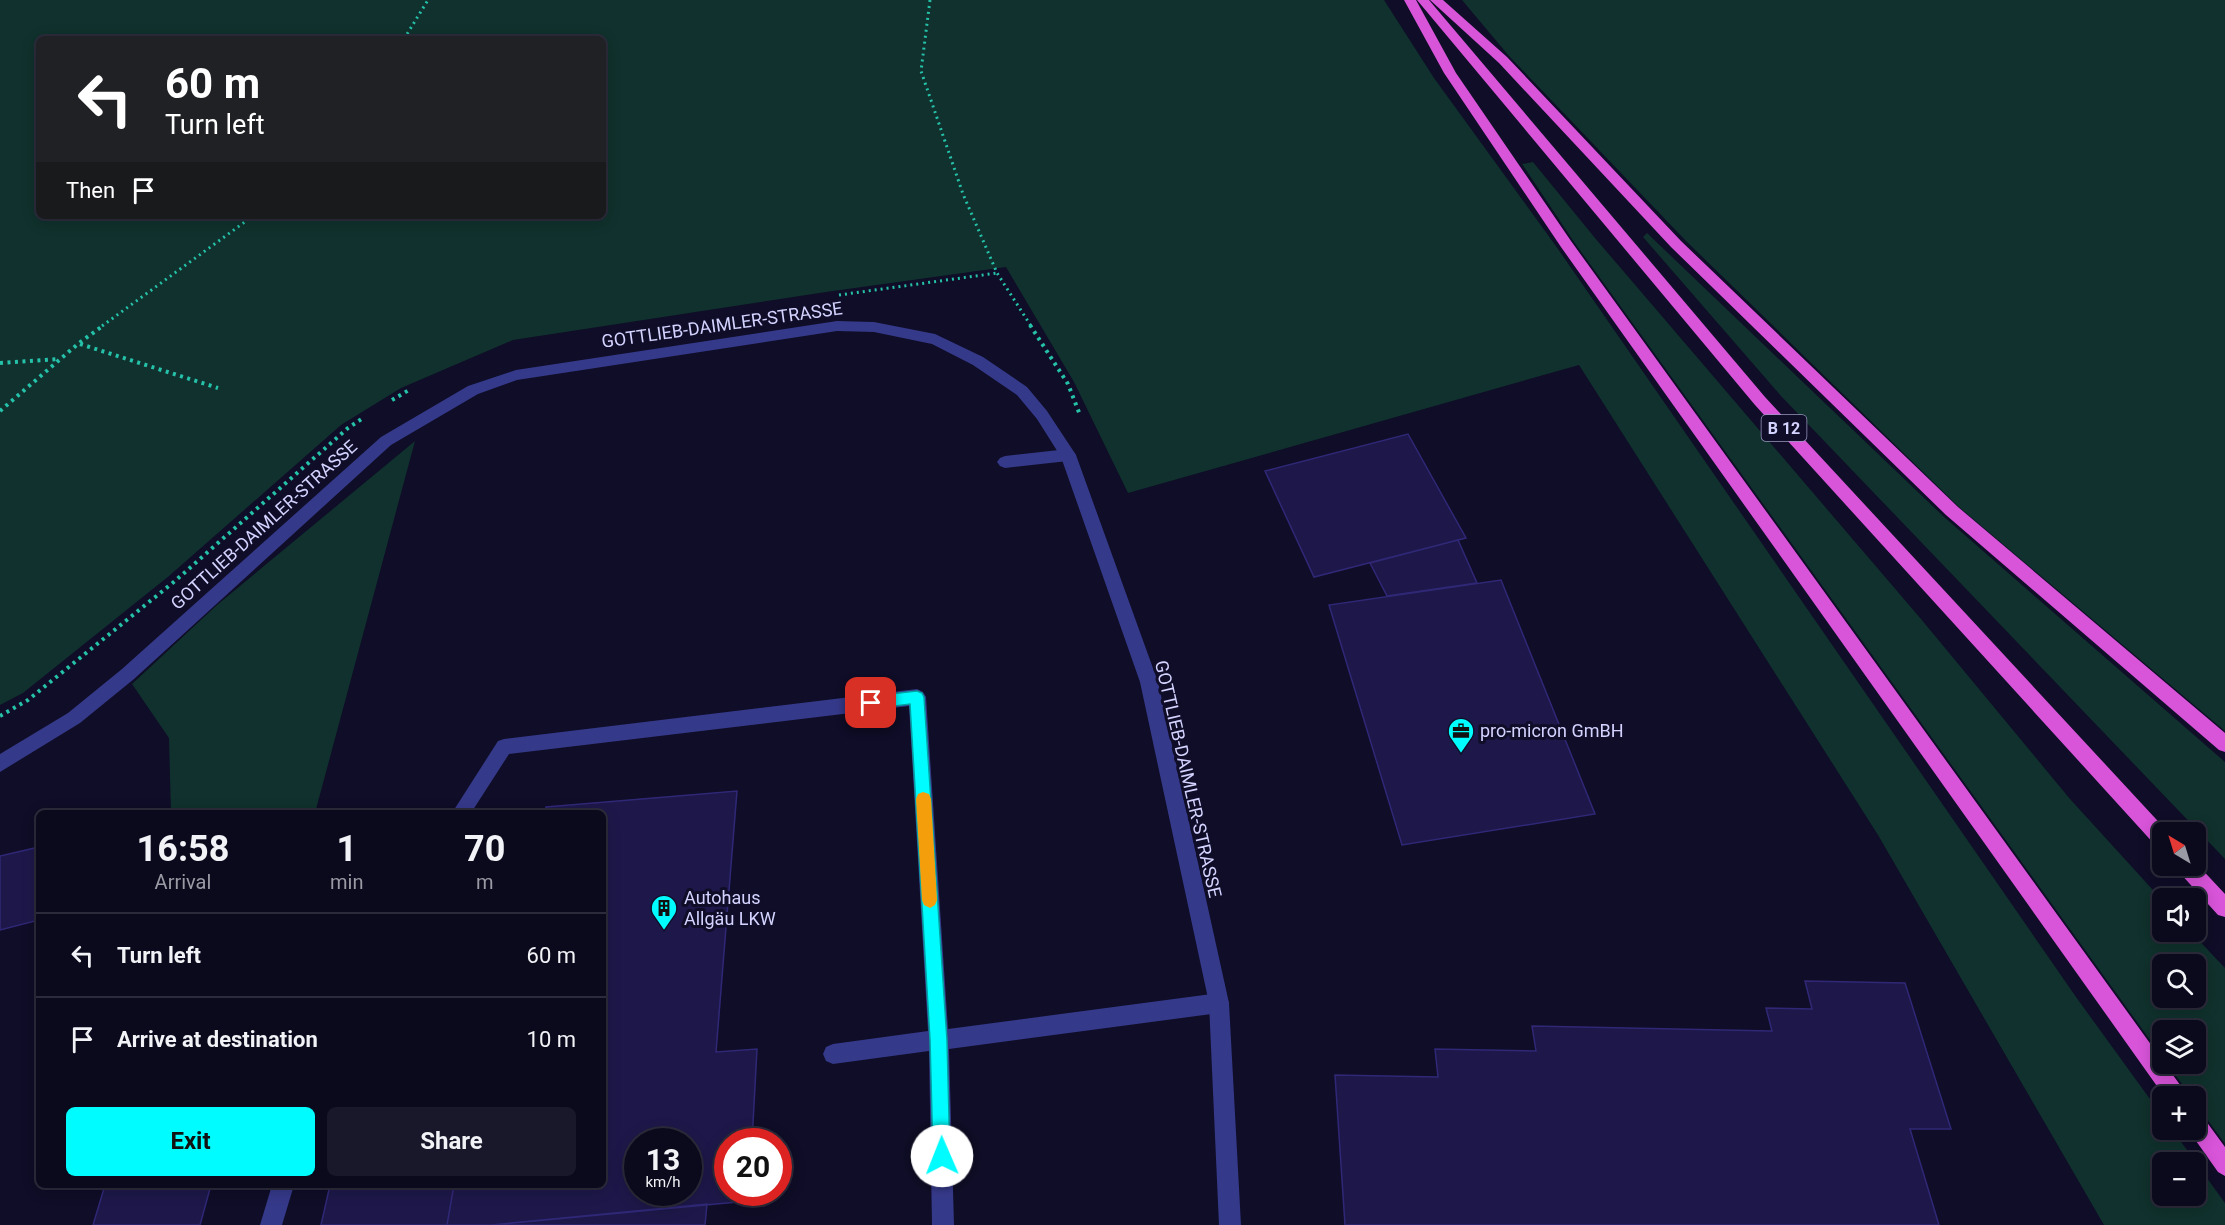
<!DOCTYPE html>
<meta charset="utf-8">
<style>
body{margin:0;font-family:Roboto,sans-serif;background:#19182a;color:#f1f3f6;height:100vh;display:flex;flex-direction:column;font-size:22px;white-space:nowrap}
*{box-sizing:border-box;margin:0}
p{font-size:20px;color:#9a9aa4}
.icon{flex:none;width:33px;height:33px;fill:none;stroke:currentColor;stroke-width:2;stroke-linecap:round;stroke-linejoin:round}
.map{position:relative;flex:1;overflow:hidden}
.panel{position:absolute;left:36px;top:810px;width:570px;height:378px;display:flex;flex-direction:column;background:#0b0a1d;border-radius:9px;box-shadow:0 3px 15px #0003,0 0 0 2px #2b2b3b}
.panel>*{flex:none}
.guide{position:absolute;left:36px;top:36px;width:570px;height:183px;border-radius:9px;box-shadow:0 3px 15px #0003,0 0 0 2px #2b2b3b;background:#202124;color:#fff;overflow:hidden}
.needle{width:39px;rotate:322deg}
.buttons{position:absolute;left:2152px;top:822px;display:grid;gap:12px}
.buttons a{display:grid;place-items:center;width:54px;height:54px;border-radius:9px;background:#0b0a1d;box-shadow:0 3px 15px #0003,0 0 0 2px #2b2b3b;font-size:30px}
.speed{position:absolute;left:624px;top:1128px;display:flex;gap:12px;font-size:30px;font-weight:700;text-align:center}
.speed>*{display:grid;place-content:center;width:78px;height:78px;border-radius:50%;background:#0b0a1d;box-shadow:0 3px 15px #0003,0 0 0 2px #2b2b3b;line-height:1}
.speed small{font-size:15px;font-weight:400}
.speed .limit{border:9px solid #d22;background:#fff;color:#111}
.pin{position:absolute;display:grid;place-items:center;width:51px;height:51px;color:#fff;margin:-26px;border-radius:12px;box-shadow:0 3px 9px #0006}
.me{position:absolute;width:66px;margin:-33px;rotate:359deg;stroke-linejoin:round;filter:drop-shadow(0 0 4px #0008)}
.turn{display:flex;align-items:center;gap:21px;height:126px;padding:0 30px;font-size:27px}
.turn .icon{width:78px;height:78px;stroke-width:2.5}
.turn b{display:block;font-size:42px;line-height:51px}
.then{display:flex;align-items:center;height:57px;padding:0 30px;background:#0003;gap:12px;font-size:22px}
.eta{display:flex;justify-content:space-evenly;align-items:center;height:102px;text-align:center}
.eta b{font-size:36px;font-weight:700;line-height:42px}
.cta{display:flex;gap:12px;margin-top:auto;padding:12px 30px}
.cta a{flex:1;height:69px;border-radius:9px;background:#00fcfe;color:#111;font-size:24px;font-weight:700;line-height:69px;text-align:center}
.cta a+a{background:#19182a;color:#f1f3f6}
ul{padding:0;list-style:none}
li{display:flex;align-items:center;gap:18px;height:84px;padding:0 30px;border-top:2px solid #2b2b3b}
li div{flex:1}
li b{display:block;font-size:22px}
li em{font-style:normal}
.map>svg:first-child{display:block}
.green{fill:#10312d;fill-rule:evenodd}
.building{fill:#1d1849;stroke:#302877;stroke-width:1.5;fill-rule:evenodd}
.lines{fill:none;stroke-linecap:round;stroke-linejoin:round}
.path-far1{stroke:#25c1a9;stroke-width:3;stroke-dasharray:2 4;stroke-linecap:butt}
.path{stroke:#25c1a9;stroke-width:4;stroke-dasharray:3 4.5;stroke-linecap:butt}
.service{fill:#353989;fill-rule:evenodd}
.minor{fill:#353989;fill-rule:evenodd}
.trunk{fill:#d854d9;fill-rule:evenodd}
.route{fill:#00fcfe;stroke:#00a4a5;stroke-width:1.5}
.slow{fill:#f59e0b}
.labels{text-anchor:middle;stroke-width:6;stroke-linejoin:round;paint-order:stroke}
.shield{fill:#0f0d27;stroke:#9998be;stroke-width:1.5}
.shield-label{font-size:16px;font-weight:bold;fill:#d4d3ff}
.street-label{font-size:18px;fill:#d4d3ff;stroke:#0f0d27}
.poi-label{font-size:18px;fill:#d4d3ff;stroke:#0f0d27;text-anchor:start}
</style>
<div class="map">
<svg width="2225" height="1225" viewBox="0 0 2225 1225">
<rect width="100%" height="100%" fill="#0f0d27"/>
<!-- green -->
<path class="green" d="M0,0H1384L1434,78L1558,249L2076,997L2163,1117V1130H2172L2196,1162H2163V1196H2196V1163L2225,1203V1225H2104L1878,835L1579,365L1128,493L1074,382L1006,267L826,292L513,340L401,388L341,425L169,576L23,693L0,705ZM39,39H603V216H39Z
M1462,0H2225V731L1959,507L1686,241L1509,56Z
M1533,162L1595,238L1921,619L2070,799L2163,901V932H2191L2225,968V1144L2196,1104V1096H2191L2167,1064H2196V1030H2163V1058L1574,242L1522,164ZM2196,964V998H2163V964Z
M1647,233L1943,516L2225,762V859L1781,396L1643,237Z
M415,441L315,813H171L169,738L132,684L217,605Z"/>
<!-- building -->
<path class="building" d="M1408,434L1466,538L1314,577L1265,471Z
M1458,540L1477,583L1387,596L1370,563Z
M1501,580L1595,814L1402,845L1329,605Z
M737,791L716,1052L757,1049L752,1142H728V1192H749L748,1201L491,1225H447L454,1185H603V813H545L546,807ZM638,1142H688V1192H638Z
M39,847V920L0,930V856Z
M1805,981L1905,983L1951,1129H1910L1939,1225H1345L1335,1075L1438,1077L1435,1049L1536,1051L1532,1026L1772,1031L1766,1008L1812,1009Z
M105,1185H211L200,1225H93Z
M330,1185H454L447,1225H321Z
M707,1204L705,1225H491Z"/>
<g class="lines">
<!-- path-far1 -->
<path class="path-far1" d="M930,0L921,71L963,194L997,273L1031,326
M404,39L428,0
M839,295L997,273
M102,326L253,216"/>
<!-- path -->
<path class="path" d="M1030,325L1068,384L1080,415
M80,344L218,388
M0,363L59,359
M392,400L409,390
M0,411L79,343L104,325
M0,716L28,700L175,581L348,428L363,418"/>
<!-- service -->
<path class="service" d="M1068,449L1073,451L1076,455L1073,459L1068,461L1005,468L1000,466L997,462L1000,458L1005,456Z
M917,689L923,692L926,697L948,1029L1219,993L1226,996L1229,1003L1226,1010L1219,1013L949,1049L954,1225H932L929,1051L833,1064L826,1061L823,1054L826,1047L833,1044L928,1031L909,706L509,754L471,813H452L498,741L504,739Z
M272,1185H294L282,1225H260Z"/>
<!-- minor -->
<path class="minor" d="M837,321L874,322L935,334L983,357L1027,387L1047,411L1076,455L1158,682L1229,1003L1241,1225H1219L1209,1003L1140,682L1061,457L1037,419L1017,395L973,365L932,344L874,332L837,331L517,380L478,394L391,445L134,679L80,723L0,772V754L68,713L122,669L381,437L468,386L516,370Z"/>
<!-- trunk -->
<path class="trunk" d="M1404,0H1416L1456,73L1571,241L2183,1089L2186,1096H2164L1561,247L1444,73Z
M1417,0H1429L1765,397L2168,832H2163V849L2156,846L1755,405Z
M1430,0H1443L1507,57L1681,241L1958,507L2225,733V752L2219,750L1946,515L1671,247L1499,63Z
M2196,863L2225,894V917L2218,915L2179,872L2177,866H2196Z
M2196,1114L2203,1117L2225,1147V1176L2218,1172L2189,1131L2188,1130H2196Z"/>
</g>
<!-- route -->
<path class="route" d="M917,691L922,693L924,697L947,1040L950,1156L948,1162L942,1164L935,1162L933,1156L930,1040L910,704L871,709L866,707L864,703L866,698L871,696Z"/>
<!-- slow -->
<path class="slow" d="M923,792L929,794L931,799L937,900L935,905L930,908L924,905L922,900L916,799L918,794Z"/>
<!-- icons -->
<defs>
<g id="office-pin" transform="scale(1.35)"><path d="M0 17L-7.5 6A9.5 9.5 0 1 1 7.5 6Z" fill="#00fcfe" stroke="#0f0d27"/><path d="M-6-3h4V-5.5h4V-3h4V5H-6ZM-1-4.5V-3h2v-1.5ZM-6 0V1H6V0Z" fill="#111"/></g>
<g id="building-pin" transform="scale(1.35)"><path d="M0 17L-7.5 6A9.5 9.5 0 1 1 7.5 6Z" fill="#00fcfe" stroke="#0f0d27"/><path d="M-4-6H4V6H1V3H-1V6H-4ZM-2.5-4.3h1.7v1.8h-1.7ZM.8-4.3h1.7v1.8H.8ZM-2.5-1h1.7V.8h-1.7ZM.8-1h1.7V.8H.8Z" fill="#111"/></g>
</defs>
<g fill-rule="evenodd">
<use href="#office-pin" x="1461" y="731"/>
<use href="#building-pin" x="664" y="908"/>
</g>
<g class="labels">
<!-- shield labels -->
<rect class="shield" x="1761.5" y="415" width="45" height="26" rx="4.5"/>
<g class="shield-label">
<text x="1784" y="434">B 12</text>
</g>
<!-- street labels -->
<g class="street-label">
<text transform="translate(722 325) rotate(-8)" y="6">GOTTLIEB-DAIMLER-STRASSE</text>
<text transform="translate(264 525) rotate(-42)" y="6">GOTTLIEB-DAIMLER-STRASSE</text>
<text transform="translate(1188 779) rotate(77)" y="6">GOTTLIEB-DAIMLER-STRASSE</text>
</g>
<!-- poi labels -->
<g class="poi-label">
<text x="1480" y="737">pro-micron GmBH</text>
<text x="684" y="904">Autohaus<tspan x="684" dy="21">Allgäu LKW</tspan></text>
</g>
</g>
</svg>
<div class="buttons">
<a><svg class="needle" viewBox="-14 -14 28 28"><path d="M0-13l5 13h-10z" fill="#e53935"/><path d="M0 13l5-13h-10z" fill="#9a9aa4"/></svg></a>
<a><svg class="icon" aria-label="sound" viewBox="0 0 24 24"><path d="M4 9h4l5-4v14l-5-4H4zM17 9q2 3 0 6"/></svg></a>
<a><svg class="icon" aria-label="search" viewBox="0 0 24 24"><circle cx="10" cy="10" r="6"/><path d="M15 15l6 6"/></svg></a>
<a><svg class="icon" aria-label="layers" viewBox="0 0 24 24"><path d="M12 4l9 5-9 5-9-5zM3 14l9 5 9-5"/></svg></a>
<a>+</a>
<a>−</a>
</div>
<div class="speed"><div>13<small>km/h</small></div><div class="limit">20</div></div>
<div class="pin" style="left:871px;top:703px;background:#d93025"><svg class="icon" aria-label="arrive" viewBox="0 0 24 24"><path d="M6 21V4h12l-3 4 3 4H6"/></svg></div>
<svg class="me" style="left:942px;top:1156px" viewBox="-20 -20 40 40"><circle r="19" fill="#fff"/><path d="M0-13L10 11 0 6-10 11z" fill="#00fcfe"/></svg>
<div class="guide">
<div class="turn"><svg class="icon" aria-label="left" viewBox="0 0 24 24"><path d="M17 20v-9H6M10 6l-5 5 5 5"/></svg><div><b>60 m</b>Turn left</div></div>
<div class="then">Then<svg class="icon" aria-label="arrive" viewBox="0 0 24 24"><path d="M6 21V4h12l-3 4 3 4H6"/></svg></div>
</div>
<section class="panel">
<div class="eta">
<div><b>16:58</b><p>Arrival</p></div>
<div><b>1</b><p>min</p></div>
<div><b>70</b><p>m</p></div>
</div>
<ul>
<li><svg class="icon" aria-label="left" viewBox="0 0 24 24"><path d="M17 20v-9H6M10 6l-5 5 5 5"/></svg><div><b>Turn left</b></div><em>60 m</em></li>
<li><svg class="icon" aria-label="arrive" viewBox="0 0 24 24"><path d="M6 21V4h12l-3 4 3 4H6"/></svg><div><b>Arrive at destination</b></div><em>10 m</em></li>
</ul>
<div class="cta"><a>Exit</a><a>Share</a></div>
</section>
</div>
